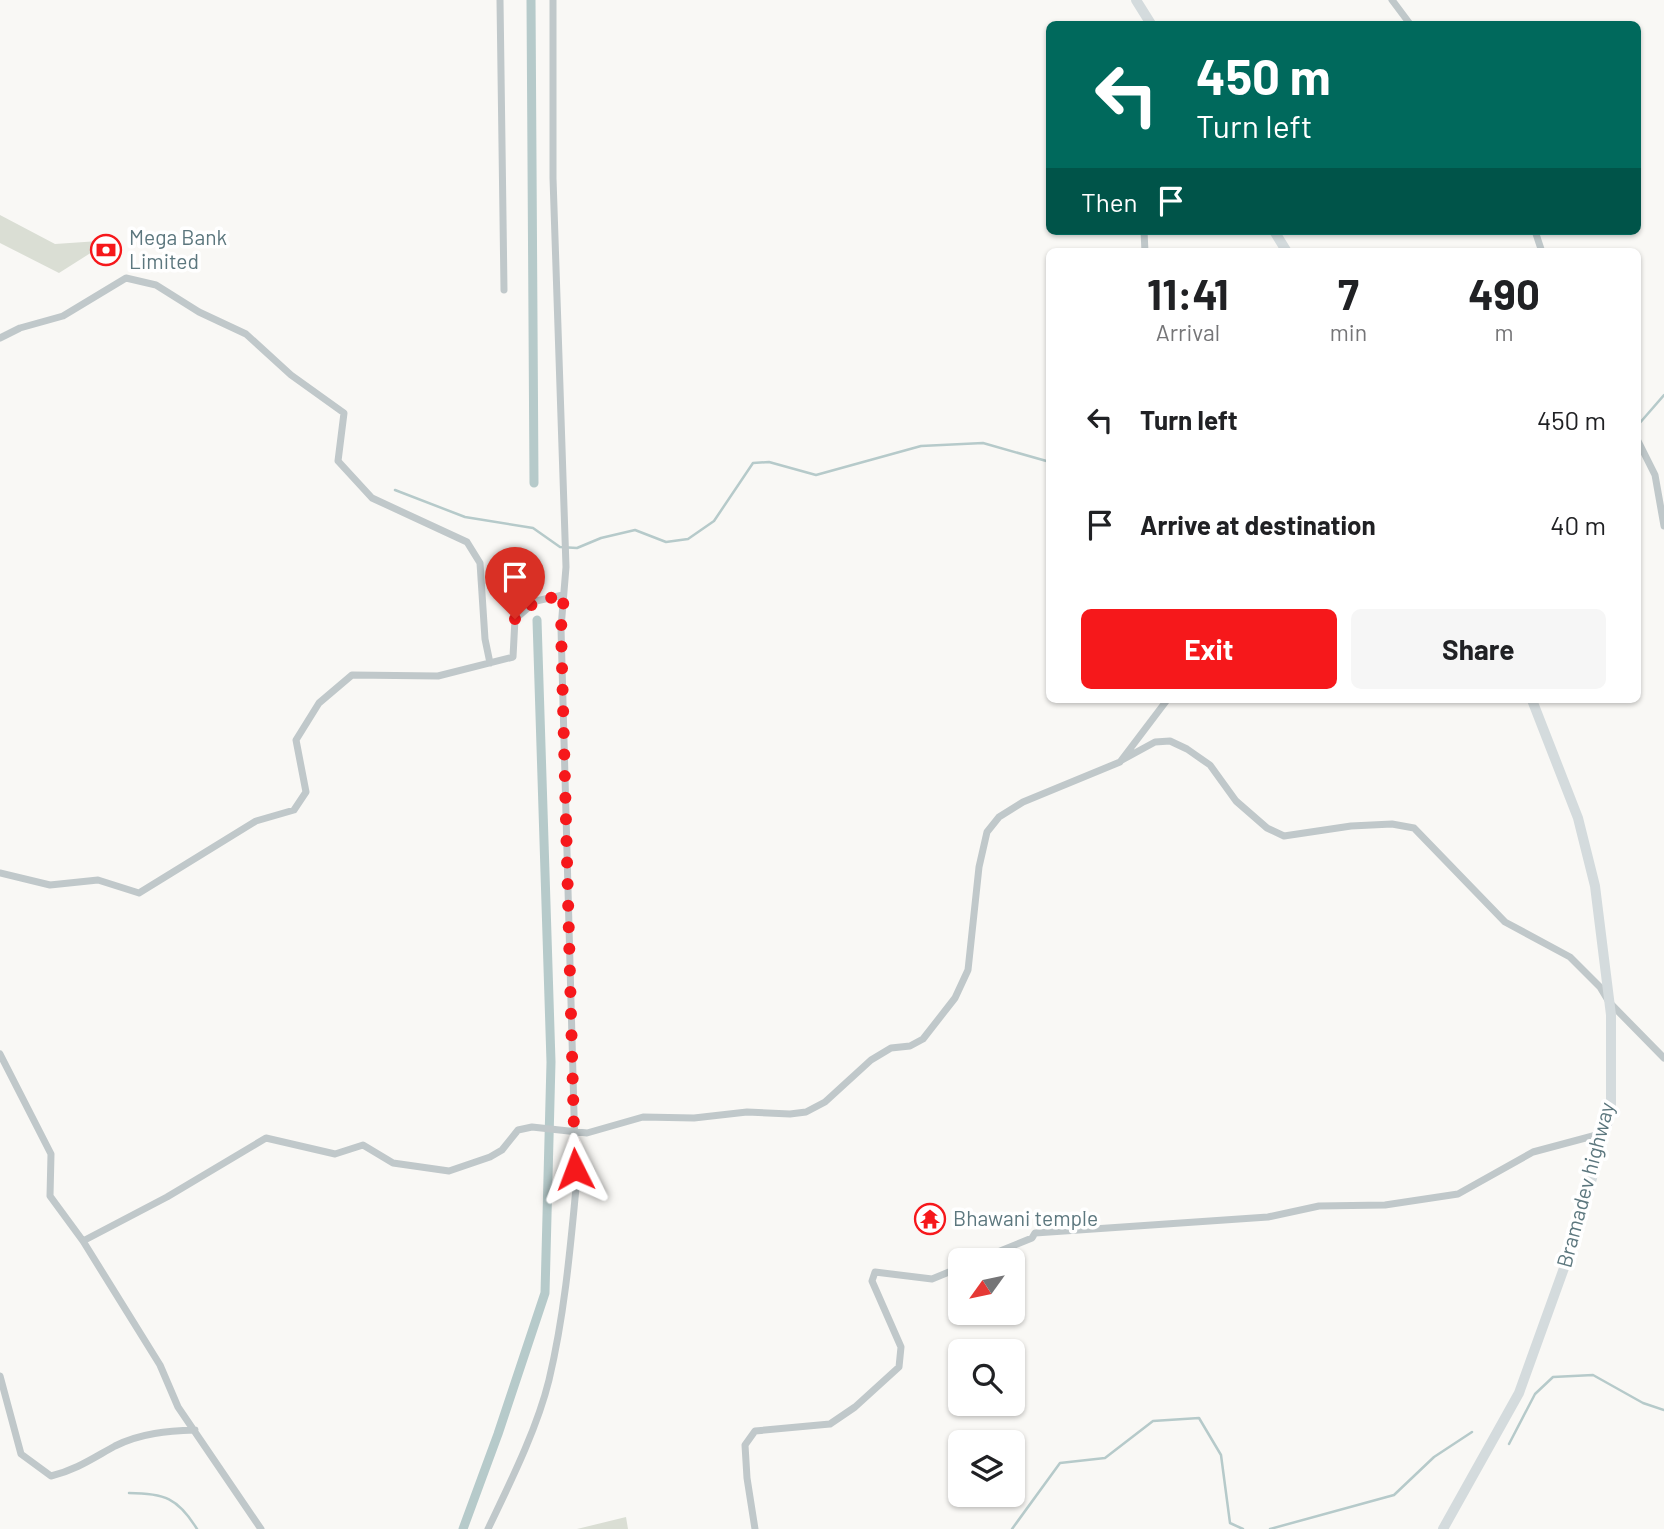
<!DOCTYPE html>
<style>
body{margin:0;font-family:Barlow,sans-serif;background:#f6f6f6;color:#202124;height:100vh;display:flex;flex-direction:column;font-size:26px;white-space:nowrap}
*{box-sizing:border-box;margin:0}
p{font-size:23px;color:#757577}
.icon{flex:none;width:38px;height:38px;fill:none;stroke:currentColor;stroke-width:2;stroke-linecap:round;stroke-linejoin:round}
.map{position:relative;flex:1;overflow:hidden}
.panel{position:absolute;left:1046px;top:248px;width:595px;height:455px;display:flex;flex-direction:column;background:#fff;border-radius:10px;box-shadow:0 2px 5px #0004}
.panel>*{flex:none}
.hud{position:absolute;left:1046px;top:21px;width:595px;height:214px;border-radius:10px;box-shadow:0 2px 5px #0004;background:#00695c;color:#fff;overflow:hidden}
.needle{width:46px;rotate:237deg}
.tools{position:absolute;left:948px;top:1248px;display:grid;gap:14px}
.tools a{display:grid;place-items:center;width:77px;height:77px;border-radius:10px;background:#fff;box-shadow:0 2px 5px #0004;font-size:35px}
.pin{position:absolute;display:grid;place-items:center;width:60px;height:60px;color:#fff;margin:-72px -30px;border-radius:50% 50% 50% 0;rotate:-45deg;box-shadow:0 0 7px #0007}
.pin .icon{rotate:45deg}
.me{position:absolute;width:77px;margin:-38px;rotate:357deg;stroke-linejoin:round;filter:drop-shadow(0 0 5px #0008)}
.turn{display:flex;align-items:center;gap:24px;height:147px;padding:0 35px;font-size:32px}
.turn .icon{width:91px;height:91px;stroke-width:2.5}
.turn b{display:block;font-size:49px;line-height:60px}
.then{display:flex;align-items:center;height:66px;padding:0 35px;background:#0003;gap:14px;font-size:26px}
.eta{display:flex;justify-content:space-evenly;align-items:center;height:119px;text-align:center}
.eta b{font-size:42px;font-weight:700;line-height:49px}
.action{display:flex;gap:14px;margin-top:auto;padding:14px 35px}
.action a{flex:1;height:80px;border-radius:10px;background:#f6181b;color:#fff;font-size:28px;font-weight:700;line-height:80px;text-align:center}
.action a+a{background:#f6f6f6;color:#202124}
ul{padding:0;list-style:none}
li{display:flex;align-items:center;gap:21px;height:105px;padding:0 35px}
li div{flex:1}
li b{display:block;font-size:26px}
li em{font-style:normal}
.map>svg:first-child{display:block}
.green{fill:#daded4}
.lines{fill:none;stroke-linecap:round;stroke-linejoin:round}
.stream{stroke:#b6caca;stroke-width:2.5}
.canal{stroke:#b6caca;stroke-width:9}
.street{stroke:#c0c8ca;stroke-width:7}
.secondary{stroke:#d4dbdd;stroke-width:10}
.route{stroke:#f6181b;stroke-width:12;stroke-dasharray:0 21.6}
.labels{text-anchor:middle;stroke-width:7;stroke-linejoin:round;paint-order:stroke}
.poi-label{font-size:21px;fill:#5c777e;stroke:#fff;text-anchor:start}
.street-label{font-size:21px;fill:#5c777e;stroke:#fff}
</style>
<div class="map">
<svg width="1664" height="1529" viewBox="0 0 1664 1529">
<rect width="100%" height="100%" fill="#f9f8f5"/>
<!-- green -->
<path class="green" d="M0,215L55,244L99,241L100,247L59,273L0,243Z
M626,1517L628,1529H577Z"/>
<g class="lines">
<!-- stream -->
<path class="stream" d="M1638,425L1664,395
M395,490L465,517L533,528L560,547L577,548L601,538L635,530L666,542L688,539L714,521L753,463L769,462L816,475L921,446L983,443L1050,462
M1509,1444L1535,1394L1553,1377L1593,1375L1643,1403L1664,1410
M129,1493C164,1493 178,1498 197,1529
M1012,1529L1060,1463L1105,1458L1153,1421L1199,1418L1221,1455L1230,1523L1243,1529
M1270,1529L1394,1495L1434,1457L1472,1432"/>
<!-- canal -->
<path class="canal" d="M531,0L534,483
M463,1529L498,1434L545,1293L551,1062L537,620"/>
<!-- street -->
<path class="street" d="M500,0L504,290
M1392,0L1410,24
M1144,231L1145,252
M1535,231L1542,252
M0,338L20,328L63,316L126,278L156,285L199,312L246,334L291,375L344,413L338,461L372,498L467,542L480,563L485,639L490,663
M1638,441L1655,475L1664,526
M1122,760L1155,742L1170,741L1187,749L1210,765L1236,801L1267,828L1284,836L1351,826L1392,824L1414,828L1505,922L1570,957L1600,987L1609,1002L1664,1058
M0,873L50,885L98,880L139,893L256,821L294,810L306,792L296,740L319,703L352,675L438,676L513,657L515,619L536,601L563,595
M0,1054L51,1154L50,1196L83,1241L160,1365L178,1407L261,1529
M83,1241L167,1197L266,1138L335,1154L363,1145L393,1163L449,1171L490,1157L502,1150L518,1130L532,1127L587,1133L643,1117L694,1118L747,1112L790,1114L806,1112L825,1102L871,1060L891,1048L910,1046L923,1039L955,998L968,970L979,867L987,832L999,817L1023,802L1120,762L1167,700
M978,1260L1032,1238L1035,1233L1268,1217L1319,1206L1385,1205L1458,1194L1533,1152L1604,1133
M0,1376L21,1454L51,1476C76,1470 93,1458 115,1446C141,1433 168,1431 195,1430
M488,1529C510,1483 537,1429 549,1380C564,1317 570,1252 576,1188L561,628L566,567L553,178V0
M755,1529L747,1478L745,1445L755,1431L830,1424L855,1407L899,1367L901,1347L872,1281L875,1272L932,1279L961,1267"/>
<!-- secondary -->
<path class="secondary" d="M1136,0L1151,24
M1274,231L1287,252
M1443,1529L1519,1393L1577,1232L1611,1110V1015L1595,886L1578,818L1532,700"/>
</g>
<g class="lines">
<!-- route -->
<path class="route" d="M515,619L536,601L564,595L561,628L575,1169"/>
</g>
<!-- icons -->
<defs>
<g id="bank-ring" transform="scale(1.575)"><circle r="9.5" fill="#fff" stroke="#f6181b" stroke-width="1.5"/><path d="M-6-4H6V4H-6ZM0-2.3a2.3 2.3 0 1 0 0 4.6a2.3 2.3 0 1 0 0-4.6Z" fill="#f6181b"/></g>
<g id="temple-ring" transform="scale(1.575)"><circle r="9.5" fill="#fff" stroke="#f6181b" stroke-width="1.5"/><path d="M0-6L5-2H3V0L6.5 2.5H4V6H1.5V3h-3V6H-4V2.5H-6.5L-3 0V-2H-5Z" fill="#f6181b"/></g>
</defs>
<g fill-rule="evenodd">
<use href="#bank-ring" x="106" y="250"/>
<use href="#temple-ring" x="930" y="1219"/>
</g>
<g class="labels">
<!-- poi labels -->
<g class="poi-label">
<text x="129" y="245">Mega Bank<tspan x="129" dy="24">Limited</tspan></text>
<text x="953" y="1226">Bhawani temple</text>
</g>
<!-- street labels -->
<g class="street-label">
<text transform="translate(1586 1185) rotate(-75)" y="7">Bramadev highway</text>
</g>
</g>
</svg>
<div class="tools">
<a><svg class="needle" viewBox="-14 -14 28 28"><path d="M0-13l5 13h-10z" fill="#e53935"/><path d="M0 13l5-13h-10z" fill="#757577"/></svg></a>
<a><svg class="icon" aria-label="search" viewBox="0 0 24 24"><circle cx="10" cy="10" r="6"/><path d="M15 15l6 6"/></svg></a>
<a><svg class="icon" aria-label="layers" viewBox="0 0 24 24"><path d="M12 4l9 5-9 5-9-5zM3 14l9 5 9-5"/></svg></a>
</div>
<div class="pin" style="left:515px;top:619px;background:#d93025"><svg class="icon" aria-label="arrive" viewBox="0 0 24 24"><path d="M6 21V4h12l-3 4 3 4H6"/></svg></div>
<svg class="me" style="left:575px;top:1169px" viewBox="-20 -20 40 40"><path d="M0-17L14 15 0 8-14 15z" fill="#f6181b" stroke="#fff" stroke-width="4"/></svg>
<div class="hud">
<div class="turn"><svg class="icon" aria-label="left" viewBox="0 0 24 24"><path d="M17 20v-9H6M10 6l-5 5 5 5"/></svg><div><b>450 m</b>Turn left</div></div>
<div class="then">Then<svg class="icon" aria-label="arrive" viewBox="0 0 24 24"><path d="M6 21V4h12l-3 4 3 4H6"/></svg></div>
</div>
<section class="panel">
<div class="eta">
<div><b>11:41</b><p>Arrival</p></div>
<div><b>7</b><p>min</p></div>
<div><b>490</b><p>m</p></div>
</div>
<ul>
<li><svg class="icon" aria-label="left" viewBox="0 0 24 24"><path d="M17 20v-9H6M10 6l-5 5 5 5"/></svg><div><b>Turn left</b></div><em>450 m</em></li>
<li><svg class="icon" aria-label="arrive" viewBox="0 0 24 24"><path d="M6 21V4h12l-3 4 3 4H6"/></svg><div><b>Arrive at destination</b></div><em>40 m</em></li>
</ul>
<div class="action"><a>Exit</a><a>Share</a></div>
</section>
</div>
